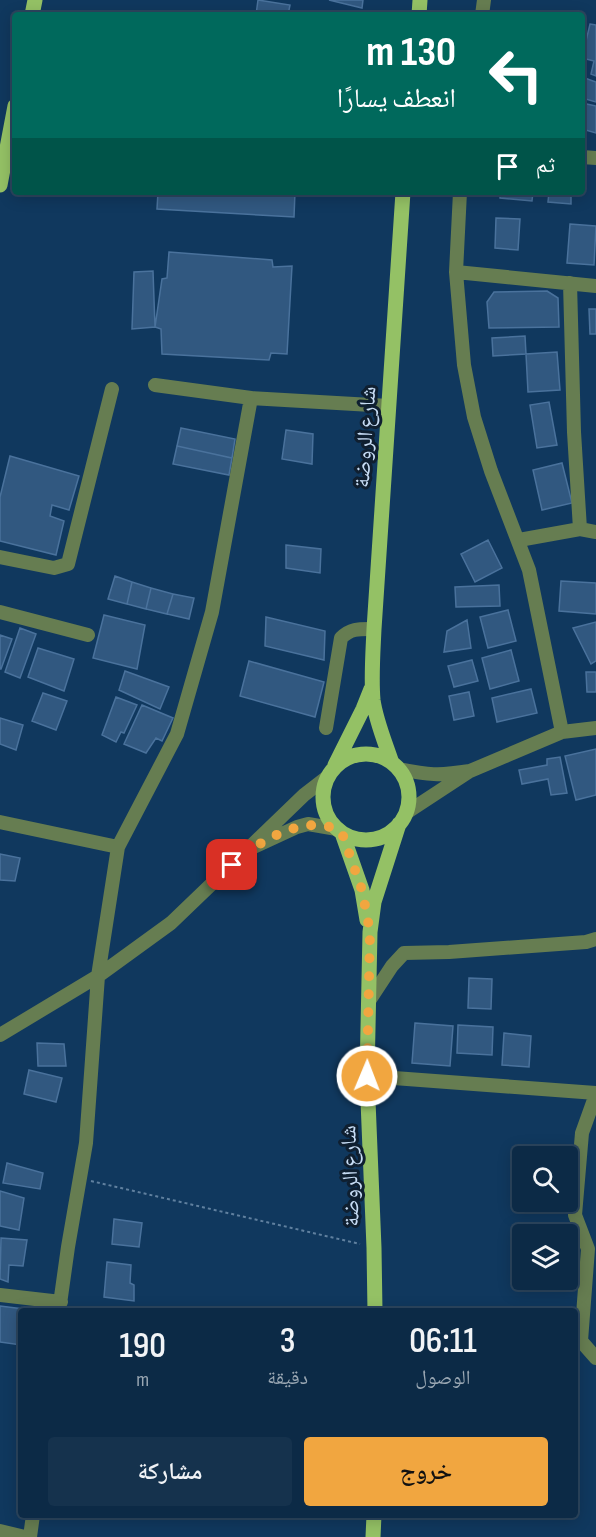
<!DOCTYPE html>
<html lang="ar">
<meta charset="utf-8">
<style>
body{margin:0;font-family:"Sofia Sans Condensed","Noto Naskh Arabic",sans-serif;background:#15324d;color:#f1f3f6;direction:rtl;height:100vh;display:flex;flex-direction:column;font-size:22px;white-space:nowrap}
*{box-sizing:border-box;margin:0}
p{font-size:20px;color:#9aa7b3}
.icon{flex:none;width:33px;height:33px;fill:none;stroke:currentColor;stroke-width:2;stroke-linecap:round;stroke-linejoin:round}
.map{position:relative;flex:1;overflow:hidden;direction:ltr}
.details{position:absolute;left:18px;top:1308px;width:560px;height:210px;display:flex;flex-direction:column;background:#0c2a46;border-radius:6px;box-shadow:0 3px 15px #0003,0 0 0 2px #2c465f;direction:rtl}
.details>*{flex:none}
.banner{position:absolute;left:12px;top:12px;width:573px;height:183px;border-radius:6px;box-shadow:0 3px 15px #0003,0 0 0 2px #2c465f;direction:rtl;background:#00695c;color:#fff;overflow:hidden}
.buttons{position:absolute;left:512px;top:1146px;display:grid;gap:12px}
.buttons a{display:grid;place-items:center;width:66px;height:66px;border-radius:6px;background:#0c2a46;box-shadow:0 3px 15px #0003,0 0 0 2px #2c465f;font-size:30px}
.pin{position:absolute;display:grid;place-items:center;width:51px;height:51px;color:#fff;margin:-26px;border-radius:12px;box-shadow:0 3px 9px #0006}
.me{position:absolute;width:66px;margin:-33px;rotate:1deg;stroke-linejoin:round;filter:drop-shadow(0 0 4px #0008)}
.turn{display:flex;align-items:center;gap:21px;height:126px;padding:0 30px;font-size:27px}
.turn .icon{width:78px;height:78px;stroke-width:2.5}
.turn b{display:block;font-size:42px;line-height:51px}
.then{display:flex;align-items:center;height:57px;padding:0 30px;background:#0003;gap:12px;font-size:22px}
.eta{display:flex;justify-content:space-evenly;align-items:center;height:102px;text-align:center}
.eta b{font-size:36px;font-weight:600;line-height:42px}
.cta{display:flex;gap:12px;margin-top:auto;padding:12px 30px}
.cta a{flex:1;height:69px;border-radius:6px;background:#f1a640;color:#111;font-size:24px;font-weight:600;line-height:69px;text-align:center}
.cta a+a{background:#15324d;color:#f1f3f6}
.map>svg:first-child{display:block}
.building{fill:#315880;stroke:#4a729c;stroke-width:1.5}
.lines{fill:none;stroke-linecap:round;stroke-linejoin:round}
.path{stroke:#60809f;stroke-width:2;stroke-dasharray:3 3;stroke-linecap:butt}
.minor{stroke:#667d51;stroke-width:14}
.major{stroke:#94c165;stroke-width:15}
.route{stroke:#f1a640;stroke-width:10;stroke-dasharray:0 18}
.labels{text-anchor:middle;stroke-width:6;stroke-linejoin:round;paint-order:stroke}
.street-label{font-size:22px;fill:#c7dcf4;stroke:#0f1f30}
</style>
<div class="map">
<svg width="596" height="1537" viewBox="0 0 596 1537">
<rect width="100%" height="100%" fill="#10385e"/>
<!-- building -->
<path class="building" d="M258,0L290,5L288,15H256Z
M329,0H363L362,8Z
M590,24L596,25V76L591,74L594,61L582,58Z
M582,77L596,82V102L582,98Z
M582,103L596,106V133L582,129Z
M158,192H295L294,217L157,209Z
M500,192H533L532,201L500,198Z
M549,192H571V204L548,202Z
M496,218L520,219L518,250L495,248Z
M570,224L596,226L594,265L567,263Z
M169,252L272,260L273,267L292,266L287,354L271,353L269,360L162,354L161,329L155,327L162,279L167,278Z
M153,271L155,327L132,329L134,272Z
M547,291L558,298L559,327L489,328L487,302L494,292Z
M589,309H596V334H590Z
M525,336L526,354L493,356L492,338Z
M557,352L560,390L528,392L526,354Z
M549,402L557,445L537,448L530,405Z
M181,428L235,439L232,458L177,446Z
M286,430L313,434L312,464L282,459Z
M177,446L232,458L229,475L173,464Z
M10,456L79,476L69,510L52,505L50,516L64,521L56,555L0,541V497Z
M562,463L572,503L542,510L533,470Z
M488,540L502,568L475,582L461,554Z
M286,545L321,549L320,573L286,568Z
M115,576L132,582L127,604L108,599Z
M561,581L596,583V614L559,611Z
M132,582L151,588L146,609L127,604Z
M499,585L500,606L456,607L455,587Z
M151,588L173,594L167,614L146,609Z
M173,594L194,598L189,619L167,614Z
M508,610L516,641L488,648L480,617Z
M104,615L145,625L137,669L93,658Z
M266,617L325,631L324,660L265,646Z
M467,620L471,648L444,652L447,631Z
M596,622V661L591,664L573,628Z
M20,628L36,634L20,678L5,672Z
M0,635L12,639L1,669H0Z
M38,648L74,659L64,691L28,677Z
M511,650L519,681L490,689L482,658Z
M472,660L478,681L454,687L448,666Z
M249,661L324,682L315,717L240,696Z
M125,671L169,687L160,709L119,690Z
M586,672H596V692H587Z
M531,689L537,713L497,722L492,698Z
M469,692L474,716L454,720L449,696Z
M43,693L67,701L56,730L32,721Z
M116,697L137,705L124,733L121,732L116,742L102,735Z
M142,705L173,718L162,741L156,738L146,753L124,744Z
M0,718L23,725L16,750L0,744Z
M596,749V795L576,800L565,756Z
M560,757L567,793L551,795L548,779L522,784L519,770L547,765V759Z
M0,854L20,858L15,881L0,880Z
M469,978L492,979L491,1009L468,1008Z
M415,1023L453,1026L450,1066L412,1063Z
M458,1025L493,1027L492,1055L457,1053Z
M504,1033L531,1036L529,1067L502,1065Z
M37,1043L64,1044L66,1066H38Z
M29,1070L62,1078L56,1102L24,1094Z
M7,1163L43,1173L40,1189L3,1183Z
M0,1191L24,1198L19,1230L0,1226Z
M114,1219L142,1223L139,1247L112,1244Z
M1,1238L27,1240L23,1266L9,1265L8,1282L0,1279Z
M107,1262L131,1265L130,1283L134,1285V1301L104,1297Z
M0,1306L32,1310L21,1311V1345L0,1342Z"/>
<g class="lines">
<!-- path -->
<path class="path" d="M91,1181L360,1244"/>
<!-- minor -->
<path class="minor" d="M482,15L484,0
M582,157L596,158
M460,192L456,272L464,365L474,417L491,471L529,570L562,732
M456,272L596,286
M570,283L574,432L580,529
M155,385L251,398L389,406
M519,540L580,529L596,532
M0,557L54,568L68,564L112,389
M0,612L88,635
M326,728L341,638C351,628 360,629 374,629
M399,769C429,775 438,776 470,771L406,813
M470,771L562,732L596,728
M326,778L304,795L247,850L297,827L308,824L337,829
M0,822L118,847
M369,1001L392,966L404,953L449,952L586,942L596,939
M0,1035L98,976L171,923L247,850
M367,1076L596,1093
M596,1094L582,1133L575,1215L588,1249L581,1341L596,1358
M0,1295L61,1302
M59,1311L68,1247L86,1143L98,976L118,847L177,734L212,612L251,398
M0,1531L25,1537
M30,1537L33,1515"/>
<!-- major -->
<path class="major" d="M32,15L35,0
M419,15L420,0
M0,185L15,106
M323 797a43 43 0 1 1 86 0a43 43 0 1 1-86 0Z
M392,763C385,742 376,721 373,700C371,677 373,652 374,629L403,192
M335,765L363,709L371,689
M342,833L362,890L367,920
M375,1311L374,1248L367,1076L370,932L374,902L399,824
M373,1537L374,1515"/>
</g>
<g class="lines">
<!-- route -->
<path class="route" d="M232,865C256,842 310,810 342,833L362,890L370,932L367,1076"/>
</g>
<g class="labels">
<!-- street labels -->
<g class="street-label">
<text transform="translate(364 437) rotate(-86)" y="8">شارع الروضة</text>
<text transform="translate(349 1176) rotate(-92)" y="8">شارع الروضة</text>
</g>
</g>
</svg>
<div class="buttons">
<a><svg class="icon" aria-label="search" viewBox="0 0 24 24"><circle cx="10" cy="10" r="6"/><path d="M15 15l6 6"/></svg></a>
<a><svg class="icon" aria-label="layers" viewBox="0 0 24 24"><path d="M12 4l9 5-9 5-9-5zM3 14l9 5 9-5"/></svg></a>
</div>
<div class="pin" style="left:232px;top:865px;background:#d93025"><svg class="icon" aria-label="arrive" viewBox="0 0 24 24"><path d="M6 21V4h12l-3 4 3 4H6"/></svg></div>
<svg class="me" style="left:367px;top:1076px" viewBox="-20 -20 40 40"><circle r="17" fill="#f1a640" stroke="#fff" stroke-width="3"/><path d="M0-11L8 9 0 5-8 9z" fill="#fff"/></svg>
<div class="banner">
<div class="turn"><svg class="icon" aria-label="left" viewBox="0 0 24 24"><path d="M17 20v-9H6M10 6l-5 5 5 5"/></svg><div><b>130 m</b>انعطف يسارًا</div></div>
<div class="then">ثم<svg class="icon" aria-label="arrive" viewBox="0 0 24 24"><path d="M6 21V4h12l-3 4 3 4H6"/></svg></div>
</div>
<section class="details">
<div class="eta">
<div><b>06:11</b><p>الوصول</p></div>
<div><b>3</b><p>دقيقة</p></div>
<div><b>190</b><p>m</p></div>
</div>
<div class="cta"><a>خروج</a><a>مشاركة</a></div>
</section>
</div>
